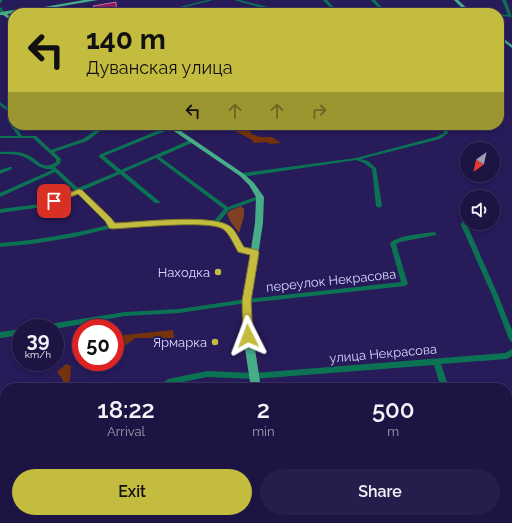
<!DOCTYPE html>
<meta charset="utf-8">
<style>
body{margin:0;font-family:Raleway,sans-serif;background:#251d4b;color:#f1f3f6;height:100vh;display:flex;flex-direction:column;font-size:15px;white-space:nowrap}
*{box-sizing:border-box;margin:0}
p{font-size:13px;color:#a09eb2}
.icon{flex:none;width:22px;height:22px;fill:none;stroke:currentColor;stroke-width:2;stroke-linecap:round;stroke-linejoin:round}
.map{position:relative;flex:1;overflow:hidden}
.panel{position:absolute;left:0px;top:383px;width:512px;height:140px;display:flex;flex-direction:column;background:#1d1444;border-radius:16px 16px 0 0;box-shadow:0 2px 6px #0003,0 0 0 1px #3b335d}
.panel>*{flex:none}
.top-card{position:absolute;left:8px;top:8px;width:496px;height:122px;border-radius:16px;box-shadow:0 2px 6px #0003,0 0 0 1px #3b335d;background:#c4bc3e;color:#111;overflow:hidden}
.needle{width:26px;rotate:213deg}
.tools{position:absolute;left:460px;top:142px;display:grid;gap:8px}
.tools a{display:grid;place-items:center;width:40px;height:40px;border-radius:50%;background:#1d1444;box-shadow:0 2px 6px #0003,0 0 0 1px #3b335d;font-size:20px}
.speed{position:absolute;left:12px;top:319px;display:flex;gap:8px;font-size:20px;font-weight:700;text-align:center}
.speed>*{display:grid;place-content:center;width:52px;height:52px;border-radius:50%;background:#1d1444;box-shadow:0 2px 6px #0003,0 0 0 1px #3b335d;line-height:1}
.speed small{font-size:10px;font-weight:400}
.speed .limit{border:6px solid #d22;background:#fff;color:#111}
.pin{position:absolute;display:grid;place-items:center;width:34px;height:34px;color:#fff;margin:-17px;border-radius:8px;box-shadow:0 2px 6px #0006}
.me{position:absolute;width:44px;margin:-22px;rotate:357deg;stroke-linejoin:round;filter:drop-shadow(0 0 3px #0008)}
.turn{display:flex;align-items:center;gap:14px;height:84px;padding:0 12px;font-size:18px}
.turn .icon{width:52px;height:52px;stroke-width:2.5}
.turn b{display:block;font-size:28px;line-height:34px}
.lanes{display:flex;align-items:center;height:38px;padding:0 12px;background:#0003;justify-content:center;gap:20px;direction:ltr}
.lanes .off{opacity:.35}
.eta{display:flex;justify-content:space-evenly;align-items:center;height:68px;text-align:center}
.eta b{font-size:24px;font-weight:600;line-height:28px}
.button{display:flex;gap:8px;margin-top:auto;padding:8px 12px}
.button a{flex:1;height:46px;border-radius:24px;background:#c4bc3e;color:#111;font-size:16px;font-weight:600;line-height:46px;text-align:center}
.button a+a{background:#251d4b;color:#f1f3f6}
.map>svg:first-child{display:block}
.green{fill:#75330d}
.forest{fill:#7e4122}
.building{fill:#891d63;stroke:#be739d}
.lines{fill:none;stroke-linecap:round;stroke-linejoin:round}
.minor{fill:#0c7254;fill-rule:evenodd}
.major{fill:#46ad88;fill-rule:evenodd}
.route{fill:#c4bc3e;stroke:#7f7a28}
.poi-dot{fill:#c4bc3e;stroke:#271b5a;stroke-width:1.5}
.labels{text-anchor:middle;stroke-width:4;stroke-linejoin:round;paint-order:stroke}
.poi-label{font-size:13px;fill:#d7d6fe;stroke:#271b5a;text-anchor:end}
.street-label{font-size:13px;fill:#d7d6fe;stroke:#271b5a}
</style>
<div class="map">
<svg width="512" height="523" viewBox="0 0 512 523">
<rect width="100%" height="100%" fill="#271b5a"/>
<!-- green -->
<path class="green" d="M239,127L249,130L252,134L260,137H272L281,143L269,144L268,142L254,143L252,142L254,141L235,131Z
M173,330L174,338H135L125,346L115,347V342L124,335Z
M66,364L71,366C70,375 72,384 62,388L63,380L57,372Z"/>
<!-- forest -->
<path class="forest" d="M241,206L244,209V216L239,233L230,221L227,214L229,211Z"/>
<!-- building -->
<path class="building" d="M116,2L117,13H100L93,6Z"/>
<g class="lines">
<!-- minor -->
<path class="minor" d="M0,0H2V2L0,3Z
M207,0H213L162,13H156Z
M234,0H240L268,7L272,13H268L266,9Z
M323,0H327L339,13H335Z
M371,0H375L387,13H383Z
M502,0H506L512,17L499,16V14L508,15Z
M0,7L2,8L4,14L1,13L0,11Z
M0,102L13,112V119L11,120L13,122V125H15L22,136H36L51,150L83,139L100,127L111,125H120L118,126L103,129L87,141L54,152L61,159L60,164L55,167L78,188L117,172L99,157V155L169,126H173V128L104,156L121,170L190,140H194V142L160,157L228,207L258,196H262L263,197L262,198L229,210L219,222L229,227L243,248L257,252L258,253L255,255L239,251L225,229L215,225H162L112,228L75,237L32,244L0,247V243C38,240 72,234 109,225L107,221L77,193L43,207L0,213V209L40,204L74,190L55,172L0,197V193L52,170L51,169C38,170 33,160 22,156C15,154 7,154 0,154V152C8,152 17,151 25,154C38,158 42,172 56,162V159L33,138H0V136H18L7,120L12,115L0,105ZM156,158L224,209L214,221H162L114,224L111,219L81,191L120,174L155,203H159L160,202L159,201L124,172Z
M442,125H446L448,133L440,139L361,159L368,161L376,168L382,206L379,208L376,206L372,169L364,163L356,160L242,177L239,175L242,173L356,158L436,137L444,133Z
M10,167H12V169L0,174V170Z
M467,214V225L498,295L512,330V342L510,341L509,339L492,295L461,225L464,216Z
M434,232L437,234L436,235L400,242L396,244L408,284L405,286L247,303L179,313L125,316L55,329L40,328L41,326L43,325L125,312L179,309L247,299L401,282L390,243C399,235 422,234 434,232Z
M21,329V335L0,338V332Z
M512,349V356L507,359L441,364L449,388H441L434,365L254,379L207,377L173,384L167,388H158L159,386L168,379L207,371L254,373L505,353Z
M5,428V436L0,439V430Z
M0,463C7,466 5,474 5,480C0,477 0,469 0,463Z
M5,514V518H9L7,523H0C0,518 0,516 5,514Z
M61,518H69V523H61Z
M209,518H219L216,523H206Z
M311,518H319L321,523H313Z
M484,518H492L493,523H485Z"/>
<!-- major -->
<path class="major" d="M84,0H98L22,13L7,14L13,19V22L3,15H0V13L1,12L19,9L21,11Z
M454,0H458L472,13H467Z
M499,35L512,45V48L499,38Z
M165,125H172L244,174L254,183L264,197L263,223L251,301L253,336L261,388H251L243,336V301L255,223L256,197L249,185L240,176Z
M272,518H284L285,523H273Z"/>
</g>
<!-- route -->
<path class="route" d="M79,189L82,190L111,218L115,223C140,222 208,214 228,225C235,228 240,241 244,247L258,250L259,253L251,301L253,336L252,339H245L243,336L242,301L250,255L238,252C234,245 229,233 223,229C209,220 132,228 112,229L109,228L105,221L78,194L54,204L50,201Z"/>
<!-- markers -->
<g class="poi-dot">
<circle cx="218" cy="272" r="4"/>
<circle cx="215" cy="342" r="4"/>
</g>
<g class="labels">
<!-- poi labels -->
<g class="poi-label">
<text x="210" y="277">Находка</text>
<text x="207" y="347">Ярмарка</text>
</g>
<!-- street labels -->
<g class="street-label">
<text transform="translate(331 280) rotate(-6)" y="5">переулок Некрасова</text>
<text transform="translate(383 353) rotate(-5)" y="5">улица Некрасова</text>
</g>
</g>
</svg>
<div class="tools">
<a><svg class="needle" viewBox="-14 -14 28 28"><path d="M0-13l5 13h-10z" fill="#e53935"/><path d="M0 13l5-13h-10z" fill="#a09eb2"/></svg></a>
<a><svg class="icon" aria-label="sound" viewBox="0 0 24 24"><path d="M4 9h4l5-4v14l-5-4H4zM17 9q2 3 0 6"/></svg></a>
</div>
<div class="speed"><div>39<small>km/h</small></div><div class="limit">50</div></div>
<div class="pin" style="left:54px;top:201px;background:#d93025"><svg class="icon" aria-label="arrive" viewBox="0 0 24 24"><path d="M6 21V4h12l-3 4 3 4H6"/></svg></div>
<svg class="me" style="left:248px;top:336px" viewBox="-20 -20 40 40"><path d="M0-17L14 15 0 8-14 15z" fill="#c4bc3e" stroke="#fff" stroke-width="4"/></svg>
<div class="top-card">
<div class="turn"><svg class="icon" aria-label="left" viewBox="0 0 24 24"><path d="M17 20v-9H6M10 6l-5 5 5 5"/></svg><div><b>140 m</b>Дуванская улица</div></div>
<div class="lanes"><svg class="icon" aria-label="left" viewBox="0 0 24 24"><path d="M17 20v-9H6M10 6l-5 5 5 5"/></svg><svg class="icon off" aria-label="ahead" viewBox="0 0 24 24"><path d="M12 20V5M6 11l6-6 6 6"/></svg><svg class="icon off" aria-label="ahead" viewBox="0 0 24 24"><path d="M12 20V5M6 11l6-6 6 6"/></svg><svg class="icon off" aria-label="right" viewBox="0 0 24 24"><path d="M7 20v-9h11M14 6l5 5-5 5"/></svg></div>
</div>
<section class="panel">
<div class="eta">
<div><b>18:22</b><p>Arrival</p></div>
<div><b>2</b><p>min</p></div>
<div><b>500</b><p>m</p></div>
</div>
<div class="button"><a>Exit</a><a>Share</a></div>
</section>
</div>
